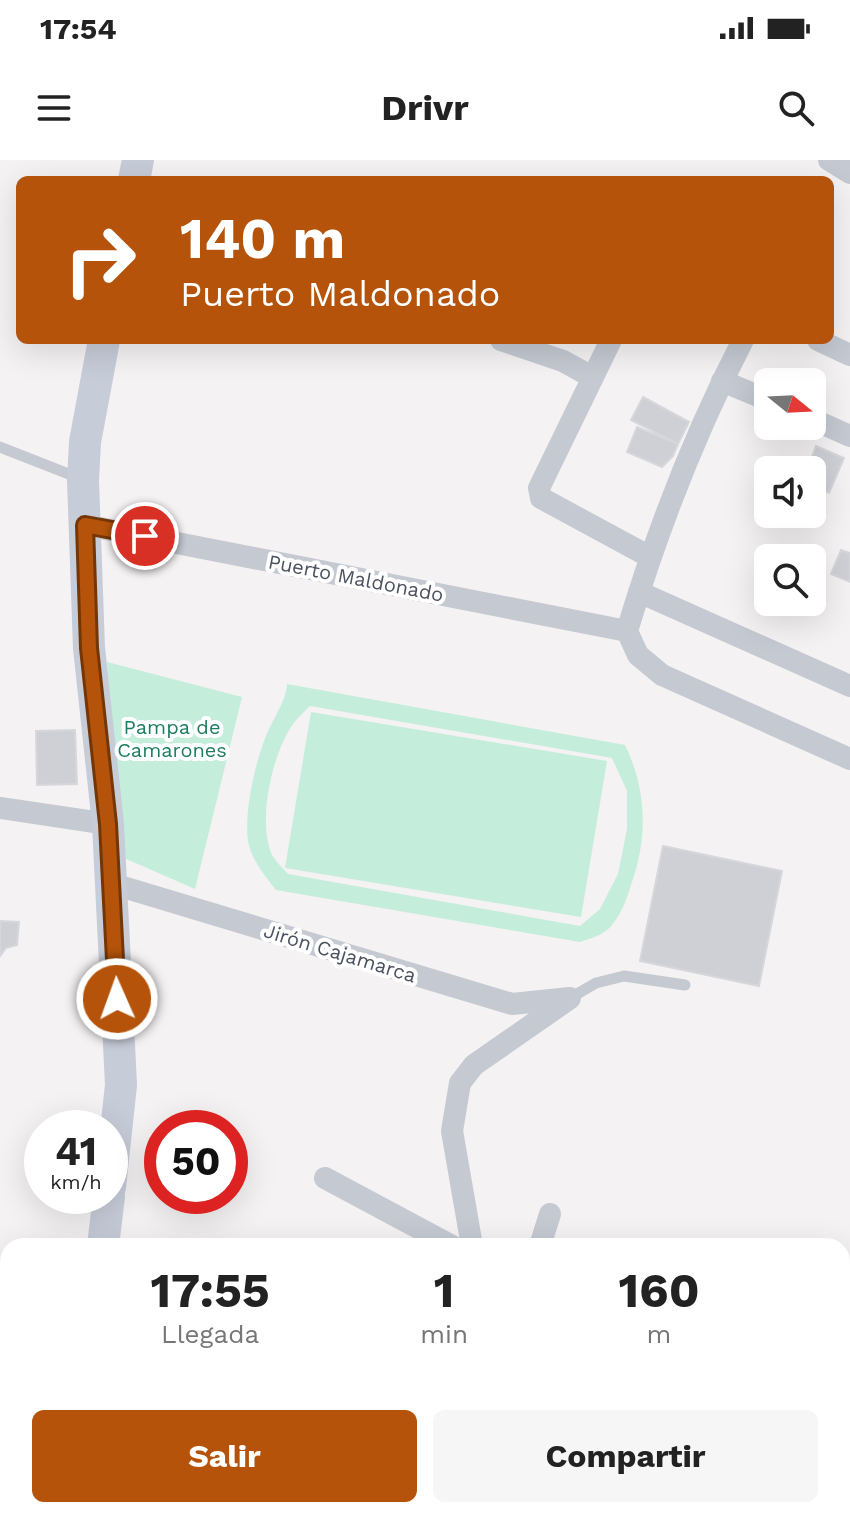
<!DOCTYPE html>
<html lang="es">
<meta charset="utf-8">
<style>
body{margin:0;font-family:"Work Sans",sans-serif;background:#f6f6f6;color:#222;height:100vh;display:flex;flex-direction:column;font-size:30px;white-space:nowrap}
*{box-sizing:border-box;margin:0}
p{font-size:26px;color:#767676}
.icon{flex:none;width:44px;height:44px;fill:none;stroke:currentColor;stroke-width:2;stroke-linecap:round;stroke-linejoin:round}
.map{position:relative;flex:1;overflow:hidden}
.panel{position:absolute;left:0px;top:1078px;width:850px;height:280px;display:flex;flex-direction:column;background:#fff;border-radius:24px 24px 0 0;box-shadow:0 8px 32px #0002}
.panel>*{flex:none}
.hud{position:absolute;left:16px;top:16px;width:818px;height:168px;border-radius:12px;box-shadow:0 8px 32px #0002;background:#b45309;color:#fff;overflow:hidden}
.needle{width:52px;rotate:108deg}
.fabs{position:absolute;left:754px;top:208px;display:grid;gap:16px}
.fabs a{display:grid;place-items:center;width:72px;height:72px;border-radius:12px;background:#fff;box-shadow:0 8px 32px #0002;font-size:40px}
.speed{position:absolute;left:24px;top:950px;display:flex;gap:16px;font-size:40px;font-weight:700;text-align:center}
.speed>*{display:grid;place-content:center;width:104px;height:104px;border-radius:50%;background:#fff;box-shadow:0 8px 32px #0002;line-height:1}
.speed small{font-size:20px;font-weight:400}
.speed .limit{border:12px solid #d22;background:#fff;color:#111}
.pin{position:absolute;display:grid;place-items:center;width:68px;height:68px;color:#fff;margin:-34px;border:4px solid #fff;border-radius:50%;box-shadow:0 2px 8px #0007}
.me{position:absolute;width:88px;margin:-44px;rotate:358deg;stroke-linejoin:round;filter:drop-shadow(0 0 6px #0008)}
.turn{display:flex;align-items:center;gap:28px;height:168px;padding:0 32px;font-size:36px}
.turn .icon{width:104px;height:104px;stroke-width:2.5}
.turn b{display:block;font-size:56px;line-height:68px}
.eta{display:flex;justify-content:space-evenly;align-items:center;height:136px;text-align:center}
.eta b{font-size:48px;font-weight:700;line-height:56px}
.button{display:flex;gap:16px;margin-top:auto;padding:16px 32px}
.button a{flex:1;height:92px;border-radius:12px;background:#b45309;color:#fff;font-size:32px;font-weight:700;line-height:92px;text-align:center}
.button a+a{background:#f6f6f6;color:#222}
.status{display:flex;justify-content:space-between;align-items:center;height:56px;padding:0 40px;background:#fff;direction:ltr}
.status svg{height:22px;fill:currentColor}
header{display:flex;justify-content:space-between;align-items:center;height:104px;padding:0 32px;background:#fff;font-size:36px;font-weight:700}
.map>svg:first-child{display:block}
.green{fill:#c5eddc;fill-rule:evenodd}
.building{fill:#cfd0d6;stroke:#d6d7dc;stroke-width:2}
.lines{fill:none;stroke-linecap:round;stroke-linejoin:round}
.service{stroke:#c4c9d2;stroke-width:11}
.minor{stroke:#c4c9d2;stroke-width:22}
.secondary{stroke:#c6ccd8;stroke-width:32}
.route-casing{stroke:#753606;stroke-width:20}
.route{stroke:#b45309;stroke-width:14}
.labels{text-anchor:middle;stroke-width:8;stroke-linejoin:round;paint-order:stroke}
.street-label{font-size:20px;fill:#4b515e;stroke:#fff}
.park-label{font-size:20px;fill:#1f7c5f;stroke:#fff}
</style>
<div class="status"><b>17:54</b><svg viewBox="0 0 49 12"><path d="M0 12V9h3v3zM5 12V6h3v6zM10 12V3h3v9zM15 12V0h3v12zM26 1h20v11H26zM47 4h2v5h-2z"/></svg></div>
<header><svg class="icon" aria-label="menu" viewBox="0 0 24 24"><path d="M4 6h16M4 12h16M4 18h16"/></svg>Drivr<svg class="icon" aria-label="search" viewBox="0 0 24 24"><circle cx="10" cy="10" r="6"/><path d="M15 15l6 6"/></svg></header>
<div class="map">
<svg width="850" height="1358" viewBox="0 0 850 1358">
<rect width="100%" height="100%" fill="#f4f2f2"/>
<!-- green -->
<path class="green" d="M107,502L242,537L195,729L124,698Z
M287,524L625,585C647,630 648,678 631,725C627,738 622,753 612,765C604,775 592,778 580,782L276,730C265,716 251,699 248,681C244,652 255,603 266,576C273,558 286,542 287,524ZM310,546L612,598L627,631V669L618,714L600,749L580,766L288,714C283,708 276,702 272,695C257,661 272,594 293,564C297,558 304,552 310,546Z
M311,552L607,601L581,757L285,708Z"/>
<!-- building -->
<path class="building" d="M643,237L689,262L678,284L631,260Z
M637,267L678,284L673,296L662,307L627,292Z
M816,286L844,298L829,333L812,326V310H807Z
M841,390L850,393V422L831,414Z
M75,570L77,624L37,625L36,571Z
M663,686L782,711L759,826L640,801Z
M0,761L19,762L17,785L6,788L0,796Z
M220,1350H236V1357L219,1356Z"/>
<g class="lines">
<!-- service -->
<path class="service" d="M0,287L79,318
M570,838L596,823L624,816L685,825"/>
<!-- minor -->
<path class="minor" d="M829,0L850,13
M501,180L563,201L592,217
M611,180L539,328L541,338L650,397
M743,180C695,273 657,371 627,471L638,495L662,515L850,599
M818,180L850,195
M722,221L768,240
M812,259L850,276
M85,365L627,471
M639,432L850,526
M0,648L108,664
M113,724L512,844L570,838
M325,1018L452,1086
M472,1086L452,971L460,923L474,905L569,839
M540,1086L550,1054
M842,1219L850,1162
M0,1229L8,1232
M842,1270H850
M476,1358L478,1350
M824,1358L825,1350"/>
<!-- secondary -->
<path class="secondary" d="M134,20L138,0
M104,180L85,282L83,320L89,488L108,664L121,925L110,1027
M103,1086L109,1036
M74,1358L75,1350"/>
</g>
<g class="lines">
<!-- route casing -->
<g class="route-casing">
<path id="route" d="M117,839L108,664L89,488L85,365L145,376"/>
</g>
<!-- route -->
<use href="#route" class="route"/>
</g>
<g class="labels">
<!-- street labels -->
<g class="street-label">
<text transform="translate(356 418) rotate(11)" y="7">Puerto Maldonado</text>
<text transform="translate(340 793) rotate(17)" y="7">Jirón Cajamarca</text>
</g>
<!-- park labels -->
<g class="park-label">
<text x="172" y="574">Pampa de<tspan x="172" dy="23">Camarones</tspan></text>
</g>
</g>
</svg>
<div class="fabs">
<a><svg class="needle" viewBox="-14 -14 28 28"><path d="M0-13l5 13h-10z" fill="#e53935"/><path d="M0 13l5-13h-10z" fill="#767676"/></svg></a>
<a><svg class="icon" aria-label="sound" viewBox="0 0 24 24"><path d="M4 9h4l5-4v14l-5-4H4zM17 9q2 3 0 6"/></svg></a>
<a><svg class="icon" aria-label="search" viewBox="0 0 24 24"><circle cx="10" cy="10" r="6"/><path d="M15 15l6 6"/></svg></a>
</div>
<div class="speed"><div>41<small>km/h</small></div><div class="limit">50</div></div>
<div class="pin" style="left:145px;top:376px;background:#d93025"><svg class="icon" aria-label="arrive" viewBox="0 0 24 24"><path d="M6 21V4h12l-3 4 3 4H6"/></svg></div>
<svg class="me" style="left:117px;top:839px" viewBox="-20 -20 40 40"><circle r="17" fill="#b45309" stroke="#fff" stroke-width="3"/><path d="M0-11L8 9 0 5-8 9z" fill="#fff"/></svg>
<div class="hud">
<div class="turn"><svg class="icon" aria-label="right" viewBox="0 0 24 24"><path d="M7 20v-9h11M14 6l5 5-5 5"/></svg><div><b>140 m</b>Puerto Maldonado</div></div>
</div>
<section class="panel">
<div class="eta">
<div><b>17:55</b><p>Llegada</p></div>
<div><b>1</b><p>min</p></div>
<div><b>160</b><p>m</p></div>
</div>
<div class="button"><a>Salir</a><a>Compartir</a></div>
</section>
</div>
